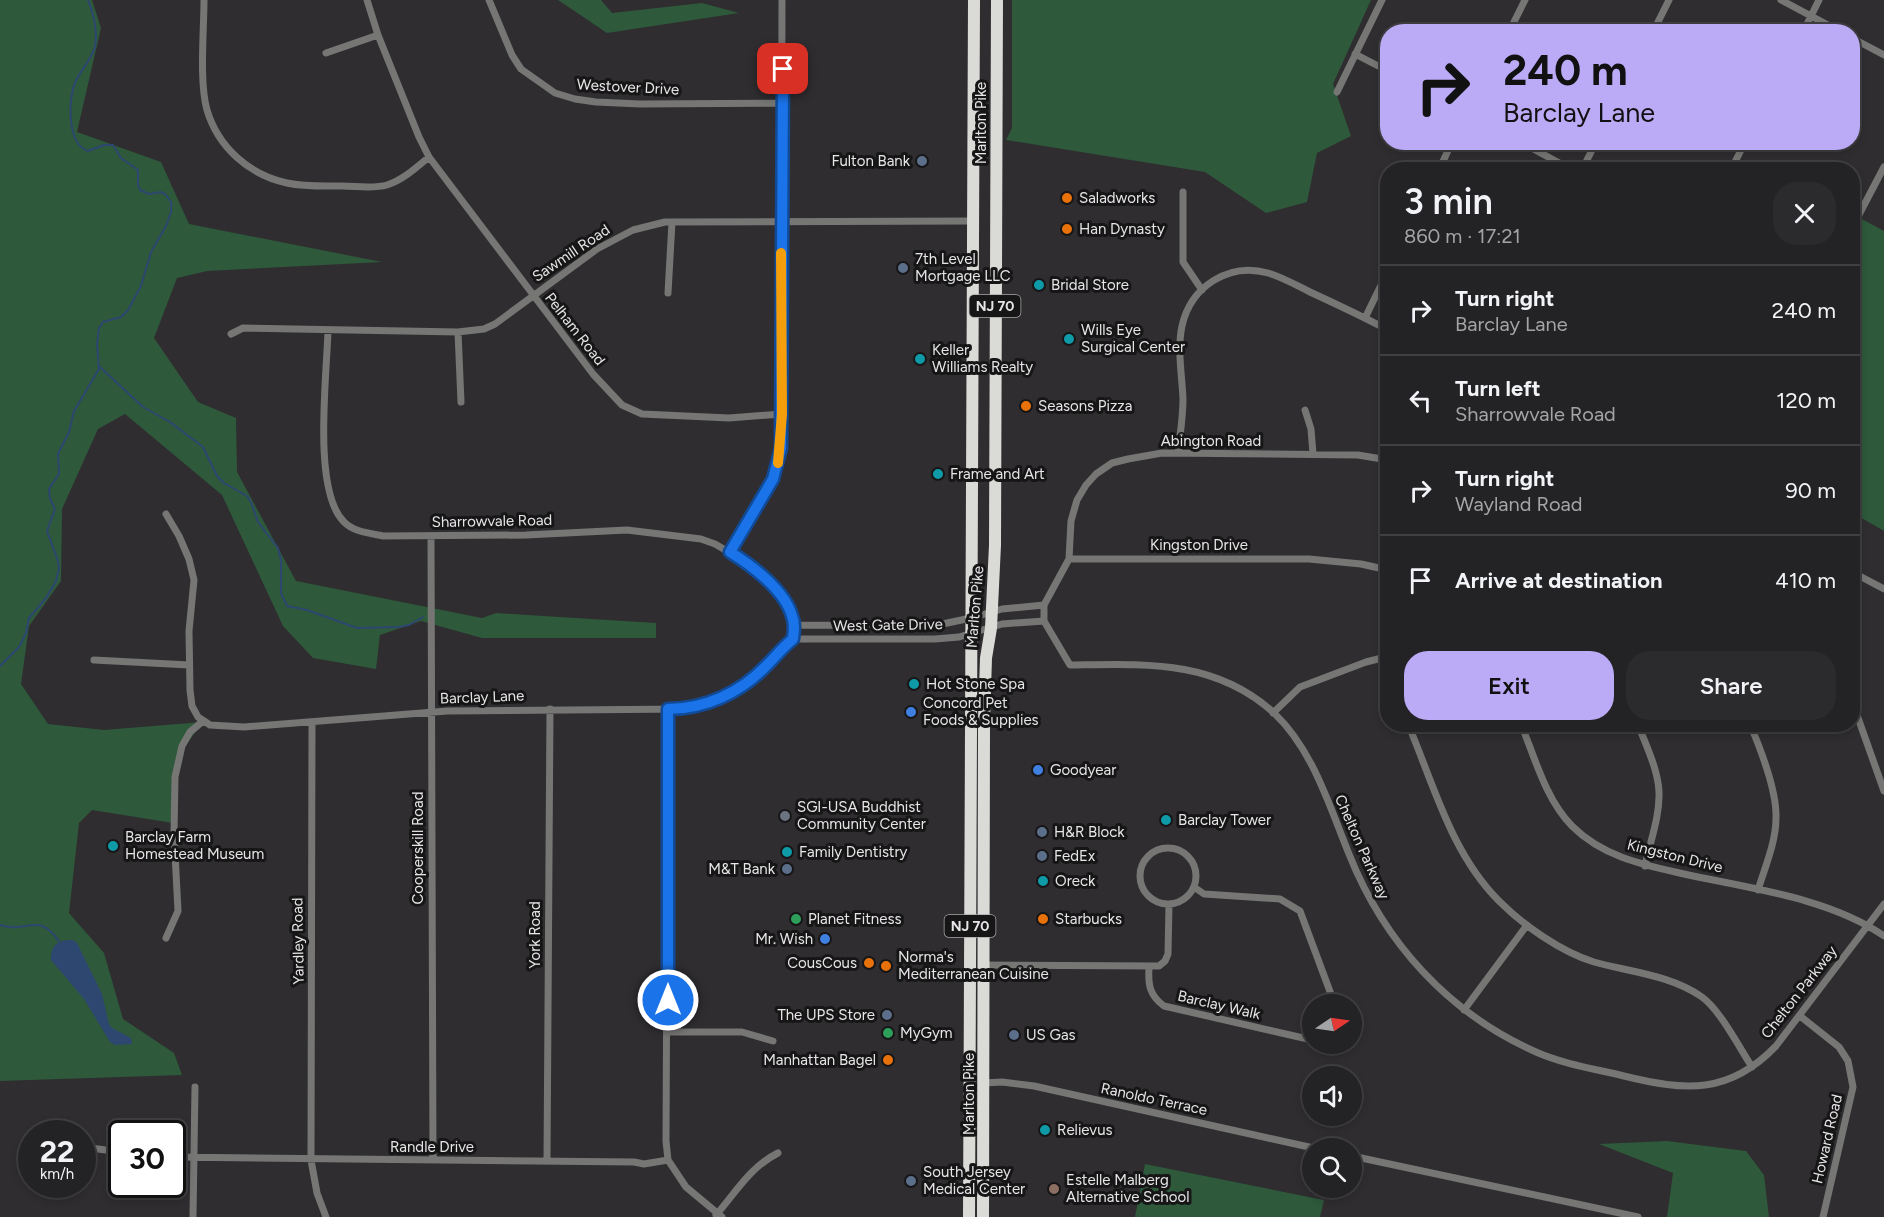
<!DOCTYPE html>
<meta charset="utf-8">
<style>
body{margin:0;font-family:Figtree,sans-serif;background:#2b2a2c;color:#f1f3f6;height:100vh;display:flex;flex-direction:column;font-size:22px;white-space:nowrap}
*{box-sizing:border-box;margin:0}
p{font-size:20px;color:#a3a4a6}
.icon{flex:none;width:33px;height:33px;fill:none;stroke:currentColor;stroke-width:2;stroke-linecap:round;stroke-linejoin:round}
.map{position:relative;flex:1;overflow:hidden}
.side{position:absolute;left:1380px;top:162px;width:480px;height:570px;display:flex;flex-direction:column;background:#232224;border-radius:24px;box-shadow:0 3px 9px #0003,0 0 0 2px #403f41}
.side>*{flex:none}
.banner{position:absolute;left:1380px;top:24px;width:480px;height:126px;border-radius:24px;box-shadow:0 3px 9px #0003,0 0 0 2px #403f41;background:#bbaaf6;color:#111;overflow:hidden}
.needle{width:39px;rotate:77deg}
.fabs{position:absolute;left:1302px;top:994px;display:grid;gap:12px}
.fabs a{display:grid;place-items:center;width:60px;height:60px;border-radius:50%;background:#232224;box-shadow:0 3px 9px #0003,0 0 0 2px #403f41;font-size:30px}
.speed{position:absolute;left:18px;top:1120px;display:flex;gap:12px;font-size:30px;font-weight:700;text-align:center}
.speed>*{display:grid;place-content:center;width:78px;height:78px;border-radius:50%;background:#232224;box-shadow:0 3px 9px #0003,0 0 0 2px #403f41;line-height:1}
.speed small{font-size:15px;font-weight:400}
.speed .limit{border:3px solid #111;border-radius:9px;background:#fff;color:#111}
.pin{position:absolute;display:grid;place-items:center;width:51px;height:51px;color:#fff;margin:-26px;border-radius:12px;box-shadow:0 3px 9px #0006}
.me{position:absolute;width:66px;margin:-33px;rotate:0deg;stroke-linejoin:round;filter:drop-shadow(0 0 4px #0008)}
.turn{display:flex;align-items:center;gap:21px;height:126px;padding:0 24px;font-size:27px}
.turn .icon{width:78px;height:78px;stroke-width:2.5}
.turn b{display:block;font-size:42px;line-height:51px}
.round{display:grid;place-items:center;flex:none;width:63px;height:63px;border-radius:24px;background:#2b2a2c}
.head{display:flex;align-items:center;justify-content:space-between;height:102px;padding:0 24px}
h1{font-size:36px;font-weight:600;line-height:45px}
.action{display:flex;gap:12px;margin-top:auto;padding:12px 24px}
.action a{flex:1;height:69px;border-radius:24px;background:#bbaaf6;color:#111;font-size:24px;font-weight:600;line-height:69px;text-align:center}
.action a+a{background:#2b2a2c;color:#f1f3f6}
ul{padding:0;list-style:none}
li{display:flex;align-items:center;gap:18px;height:90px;padding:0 24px;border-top:2px solid #403f41}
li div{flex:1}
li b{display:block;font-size:22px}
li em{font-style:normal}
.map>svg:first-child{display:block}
.green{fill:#2e593b}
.water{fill:#2e4770}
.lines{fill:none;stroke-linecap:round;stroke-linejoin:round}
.stream{stroke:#2e4770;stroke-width:2}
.street{stroke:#767674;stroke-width:7}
.highway{stroke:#dadad6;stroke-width:12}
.route-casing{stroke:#114b97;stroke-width:15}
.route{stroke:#1a73e8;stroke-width:10}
.slow{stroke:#f59e0b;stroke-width:10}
.service-dot{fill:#5c6f8a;stroke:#171617;stroke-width:2}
.food-dot{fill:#e8710a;stroke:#171617;stroke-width:2}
.culture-dot{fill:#0f9aa8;stroke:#171617;stroke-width:2}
.shop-dot{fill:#3f7fe0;stroke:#171617;stroke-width:2}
.worship-dot{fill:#6b7280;stroke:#171617;stroke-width:2}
.leisure-dot{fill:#2e9e5b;stroke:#171617;stroke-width:2}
.education-dot{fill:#8d6e63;stroke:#171617;stroke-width:2}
.labels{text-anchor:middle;stroke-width:6;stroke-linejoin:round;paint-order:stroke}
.shield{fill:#171617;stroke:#a9a7a9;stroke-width:1.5}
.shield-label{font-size:14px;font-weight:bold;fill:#e7e5e7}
.street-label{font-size:15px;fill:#e7e5e7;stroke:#171617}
.poi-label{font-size:15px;fill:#e7e5e7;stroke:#171617;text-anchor:start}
</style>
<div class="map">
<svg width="1884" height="1217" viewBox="0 0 1884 1217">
<rect width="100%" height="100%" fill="#2f2d30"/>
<!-- green -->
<path class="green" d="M0,0H92L101,28L77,132L161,162L189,224L382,262L207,271L177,278L154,338L198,402L236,418L237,472L296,581L482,618L496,613L656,623V638H482L421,621L380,635L376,669L313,658L283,626L222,495L125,414L98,429L62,509L61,581L29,626L21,684L48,724L104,730L203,722L180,753L173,823L92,810L79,823L69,913L104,953L123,1019L174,1053L182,1075L0,1081Z
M558,0H601L612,13L702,3L739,13L607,33Z
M1012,0H1371L1333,84L1351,136L1317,153L1307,202L1266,213L1205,172L1006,140L1012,128Z
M1858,217L1884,231V531L1853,513L1852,228Z
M1667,1141L1746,1151L1764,1175L1769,1217H1667L1673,1173L1599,1144Z
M1145,1164L1324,1200L1320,1217H1135Z"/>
<!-- water -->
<path class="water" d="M73,940L77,943L102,994L109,1024L112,1028L131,1038L132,1044L115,1045L110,1042L84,999L51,960C50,944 60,939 73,940Z"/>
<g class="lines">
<!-- stream -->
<path class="stream" d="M100,367L143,407L170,422L203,447L217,476L224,483L247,496L251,502L258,522L278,548L281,560V593L287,606L307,610L357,628L399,627L409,625L423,617
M0,666L19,647L26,633L29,618L46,598L56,581L59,569L58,561L47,531L55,509L50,499L49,489L59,474L58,454L69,432L74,411L99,369L97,344L99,328L103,322L121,317L128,310L141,286L151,252L166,226L171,212V202L165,194L161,192L149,194L140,190L138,185V170L121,158L113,145H104L88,151C67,144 68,100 75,83C80,70 92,60 95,46C98,30 94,15 88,0
M0,925C27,934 39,910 60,943"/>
<!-- street -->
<path class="street" d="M204,0C204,30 199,82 207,110C218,147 249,175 287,183C305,187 323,186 342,186C356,186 374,189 387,185C403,180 417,167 429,157
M367,0L378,35L419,137L429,157L593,374L622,405L642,414L729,418L782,414
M489,0L512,55L521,69L555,93L575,99L596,102L640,104L782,103
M1781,0L1841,32
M1509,32L1525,0
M1653,32L1669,0
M1803,32L1819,0
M1852,38L1884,55
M326,53L378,35
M1355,54L1388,71
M1337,92L1382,0
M1521,142L1572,170
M1439,170L1452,142
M1582,170L1596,142
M1731,170L1745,142
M1183,192V262L1202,290
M1852,228L1884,167
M668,293L672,222
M1365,318L1388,271
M458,332L461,402
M231,334L243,328L458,332L484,329L495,324L597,249L633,230L665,222L973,221
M1305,410L1311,429L1313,454
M1178,453C1180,435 1183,417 1183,399C1182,375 1177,349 1182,326C1191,286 1229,262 1268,273C1282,277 1296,285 1310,292C1336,304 1362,316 1388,330
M1388,460L1358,455L1162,453L1128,459L1112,463L1096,474L1086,485L1077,500L1071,521L1069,559L1044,605V621L1070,665C1144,664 1215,659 1274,713C1313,750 1329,805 1349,854C1384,942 1448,1013 1536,1052C1563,1064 1595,1069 1624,1076C1685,1091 1729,1095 1776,1046L1884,904
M166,514L179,536L189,559L194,580L189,631L190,690L192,706L198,717L210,725L244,727L447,711L684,709C717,701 737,691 763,669C774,660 782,648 793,639L794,625L790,609L768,581L746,562L715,544L701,539L627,530L526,535L383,536C369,533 354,532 344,522C312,490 327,375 328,330
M431,536L433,1160
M730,552L773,479L781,448L782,0
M1069,559H1309L1361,564L1388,570
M1852,572L1884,589
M1388,576L1384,625L1388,662
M794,625L933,626L971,618L1002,609L1044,605
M793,639H935L959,637L1002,624L1044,621
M94,660L189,665
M1852,701L1884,791
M668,709L666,1141L668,1160L686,1187L722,1217
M1273,713L1300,687L1366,662L1386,657
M312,722L311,1160L317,1193L326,1217
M1408,724C1434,785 1451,853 1499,901C1523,925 1561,952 1594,962C1630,972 1671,975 1702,997C1720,1010 1739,1047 1752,1067
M1521,724C1535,758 1546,800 1572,826C1603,857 1644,865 1684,874C1748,888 1830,898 1884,936
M1638,724C1646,746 1658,769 1659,792C1660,816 1650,842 1645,866
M1750,724C1761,750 1777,790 1776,818C1776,842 1765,867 1758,890
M1140 876a28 28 0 1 1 56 0a28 28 0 1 1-56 0Z
M1194,887L1204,894L1280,899L1300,911L1335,1005
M166,938L178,911L174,834L175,777L182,746L190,732L203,721
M984,965L1159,966L1165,961L1168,954L1169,904
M1149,967C1148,984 1149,995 1164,1006L1312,1040
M1464,1010L1527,925
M1800,1016L1839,1047L1848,1061L1853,1087L1823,1217
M668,1032H742L773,1041
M984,1083L1002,1082L1034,1086L1318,1149
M26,1141L32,1142
M82,1147L122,1152
M1352,1156L1638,1217
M172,1157L634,1162L644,1164L668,1160
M547,1161L550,709
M716,1215C736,1192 750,1167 778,1153
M193,1217L195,1087"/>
<!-- highway -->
<path class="highway" d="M969,1217L974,0
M983,1217L984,721L986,658L991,628L995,545L997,0"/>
</g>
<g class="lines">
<!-- route casing -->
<g class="route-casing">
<path id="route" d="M668,1000V709C705,709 740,693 766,666C775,657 783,647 793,639C794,631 795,623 792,616C785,590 751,565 730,552L773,479L781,448L783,69"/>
</g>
<!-- route -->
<use href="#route" class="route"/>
<!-- slow -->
<path class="slow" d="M778,463L782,414L781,253"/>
</g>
<!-- markers -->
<g class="service-dot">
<circle cx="922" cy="161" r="6"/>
<circle cx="903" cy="268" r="6"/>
<circle cx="1042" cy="832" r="6"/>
<circle cx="1042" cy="856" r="6"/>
<circle cx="787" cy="869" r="6"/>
<circle cx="887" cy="1015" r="6"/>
<circle cx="1014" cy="1035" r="6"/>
<circle cx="911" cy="1181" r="6"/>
</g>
<g class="food-dot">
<circle cx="1067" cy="198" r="6"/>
<circle cx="1067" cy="229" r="6"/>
<circle cx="1026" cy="406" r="6"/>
<circle cx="1043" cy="919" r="6"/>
<circle cx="869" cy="963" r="6"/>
<circle cx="886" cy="966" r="6"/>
<circle cx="888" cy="1060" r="6"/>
</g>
<g class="culture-dot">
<circle cx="1039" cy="285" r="6"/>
<circle cx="1069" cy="339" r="6"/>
<circle cx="920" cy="359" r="6"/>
<circle cx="938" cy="474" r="6"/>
<circle cx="914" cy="684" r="6"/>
<circle cx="1166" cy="820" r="6"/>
<circle cx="113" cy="846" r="6"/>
<circle cx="787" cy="852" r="6"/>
<circle cx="1043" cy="881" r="6"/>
<circle cx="1045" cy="1130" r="6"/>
</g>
<g class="shop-dot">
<circle cx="911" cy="712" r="6"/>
<circle cx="1038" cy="770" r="6"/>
<circle cx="825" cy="939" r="6"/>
</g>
<circle class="worship-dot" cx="785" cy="816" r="6"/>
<g class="leisure-dot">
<circle cx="796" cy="919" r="6"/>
<circle cx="888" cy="1033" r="6"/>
</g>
<circle class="education-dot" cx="1054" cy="1189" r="6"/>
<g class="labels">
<!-- shield labels -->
<g class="shield">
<rect x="969.5" y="295" width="51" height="22" rx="4.5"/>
<rect x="944.5" y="915" width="51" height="22" rx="4.5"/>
</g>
<g class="shield-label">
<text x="995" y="311">NJ 70</text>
<text x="970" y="931">NJ 70</text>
</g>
<!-- street labels -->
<g class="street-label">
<text transform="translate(628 87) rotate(3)" y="5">Westover Drive</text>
<text transform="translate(981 123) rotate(-90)" y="5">Marlton Pike</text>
<text transform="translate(571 253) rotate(-34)" y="5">Sawmill Road</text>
<text transform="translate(575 329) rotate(52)" y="5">Pelham Road</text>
<text x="1211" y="446">Abington Road</text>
<text transform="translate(492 521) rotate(-1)" y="5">Sharrowvale Road</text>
<text x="1199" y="550">Kingston Drive</text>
<text transform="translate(975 607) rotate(-85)" y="5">Marlton Pike</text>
<text transform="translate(888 625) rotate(-1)" y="5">West Gate Drive</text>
<text transform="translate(482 697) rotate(-2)" y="5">Barclay Lane</text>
<text transform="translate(1362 847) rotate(66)" y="5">Chelton Parkway</text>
<text transform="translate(418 848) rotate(-90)" y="5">Cooperskill Road</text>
<text transform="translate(1675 856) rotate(14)" y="5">Kingston Drive</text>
<text transform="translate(535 935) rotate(-90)" y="5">York Road</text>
<text transform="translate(298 941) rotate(-91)" y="5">Yardley Road</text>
<text transform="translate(1799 992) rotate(-52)" y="5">Chelton Parkway</text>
<text transform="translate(1219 1005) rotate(13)" y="5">Barclay Walk</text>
<text transform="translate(969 1094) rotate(-90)" y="5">Marlton Pike</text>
<text transform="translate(1154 1099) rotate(12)" y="5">Ranoldo Terrace</text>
<text transform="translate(1827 1139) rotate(-77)" y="5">Howard Road</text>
<text x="432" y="1152">Randle Drive</text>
</g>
<!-- poi labels -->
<g class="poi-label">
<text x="910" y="166" text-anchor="end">Fulton Bank</text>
<text x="1079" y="203">Saladworks</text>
<text x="1079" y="234">Han Dynasty</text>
<text x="915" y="264">7th Level<tspan x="915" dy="17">Mortgage LLC</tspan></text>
<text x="1051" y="290">Bridal Store</text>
<text x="1081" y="335">Wills Eye<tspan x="1081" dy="17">Surgical Center</tspan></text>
<text x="932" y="355">Keller<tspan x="932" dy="17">Williams Realty</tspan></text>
<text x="1038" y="411">Seasons Pizza</text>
<text x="950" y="479">Frame and Art</text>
<text x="926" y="689">Hot Stone Spa</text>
<text x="923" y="708">Concord Pet<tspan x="923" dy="17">Foods &amp; Supplies</tspan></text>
<text x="1050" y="775">Goodyear</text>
<text x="797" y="812">SGI-USA Buddhist<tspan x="797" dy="17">Community Center</tspan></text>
<text x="1178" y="825">Barclay Tower</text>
<text x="1054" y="837">H&amp;R Block</text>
<text x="125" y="842">Barclay Farm<tspan x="125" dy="17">Homestead Museum</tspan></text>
<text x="799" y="857">Family Dentistry</text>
<text x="1054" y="861">FedEx</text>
<text x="775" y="874" text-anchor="end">M&amp;T Bank</text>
<text x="1055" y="886">Oreck</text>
<text x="808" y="924">Planet Fitness</text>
<text x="1055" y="924">Starbucks</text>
<text x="813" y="944" text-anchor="end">Mr. Wish</text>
<text x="898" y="962">Norma's<tspan x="898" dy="17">Mediterranean Cuisine</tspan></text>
<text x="857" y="968" text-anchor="end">CousCous</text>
<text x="875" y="1020" text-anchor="end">The UPS Store</text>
<text x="900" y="1038">MyGym</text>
<text x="1026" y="1040">US Gas</text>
<text x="876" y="1065" text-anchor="end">Manhattan Bagel</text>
<text x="1057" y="1135">Relievus</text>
<text x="923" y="1177">South Jersey<tspan x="923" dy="17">Medical Center</tspan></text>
<text x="1066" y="1185">Estelle Malberg<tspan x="1066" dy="17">Alternative School</tspan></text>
</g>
</g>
</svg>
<div class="fabs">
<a><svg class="needle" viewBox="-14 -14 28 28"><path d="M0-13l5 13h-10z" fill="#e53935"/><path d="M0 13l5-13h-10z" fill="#a3a4a6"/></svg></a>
<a><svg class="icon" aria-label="sound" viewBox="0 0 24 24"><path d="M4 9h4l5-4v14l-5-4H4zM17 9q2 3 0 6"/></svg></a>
<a><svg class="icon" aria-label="search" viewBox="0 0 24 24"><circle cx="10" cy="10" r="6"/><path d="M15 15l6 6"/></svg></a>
</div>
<div class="speed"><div>22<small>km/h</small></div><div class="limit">30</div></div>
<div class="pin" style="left:783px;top:69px;background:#d93025"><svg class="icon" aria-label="arrive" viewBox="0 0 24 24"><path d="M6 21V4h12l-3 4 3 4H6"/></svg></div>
<svg class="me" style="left:668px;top:1000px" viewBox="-20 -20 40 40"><circle r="17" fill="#1a73e8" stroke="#fff" stroke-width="3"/><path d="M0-11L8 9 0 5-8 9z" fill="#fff"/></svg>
<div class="banner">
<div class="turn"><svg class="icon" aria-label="right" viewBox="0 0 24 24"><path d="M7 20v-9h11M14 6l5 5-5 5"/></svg><div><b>240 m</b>Barclay Lane</div></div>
</div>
<section class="side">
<div class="head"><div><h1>3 min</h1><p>860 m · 17:21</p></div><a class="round"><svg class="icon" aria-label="close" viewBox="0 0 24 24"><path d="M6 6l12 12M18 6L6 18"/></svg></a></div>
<ul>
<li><svg class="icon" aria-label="right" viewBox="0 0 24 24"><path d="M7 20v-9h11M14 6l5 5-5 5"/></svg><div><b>Turn right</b><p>Barclay Lane</p></div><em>240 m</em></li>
<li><svg class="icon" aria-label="left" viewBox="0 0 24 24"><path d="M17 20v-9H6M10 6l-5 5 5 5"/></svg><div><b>Turn left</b><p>Sharrowvale Road</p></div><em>120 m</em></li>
<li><svg class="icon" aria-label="right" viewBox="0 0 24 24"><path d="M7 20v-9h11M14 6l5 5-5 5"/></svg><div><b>Turn right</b><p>Wayland Road</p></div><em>90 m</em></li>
<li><svg class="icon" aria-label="arrive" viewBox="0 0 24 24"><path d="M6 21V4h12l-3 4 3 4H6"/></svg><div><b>Arrive at destination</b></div><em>410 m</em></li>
</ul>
<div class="action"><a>Exit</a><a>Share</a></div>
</section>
</div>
